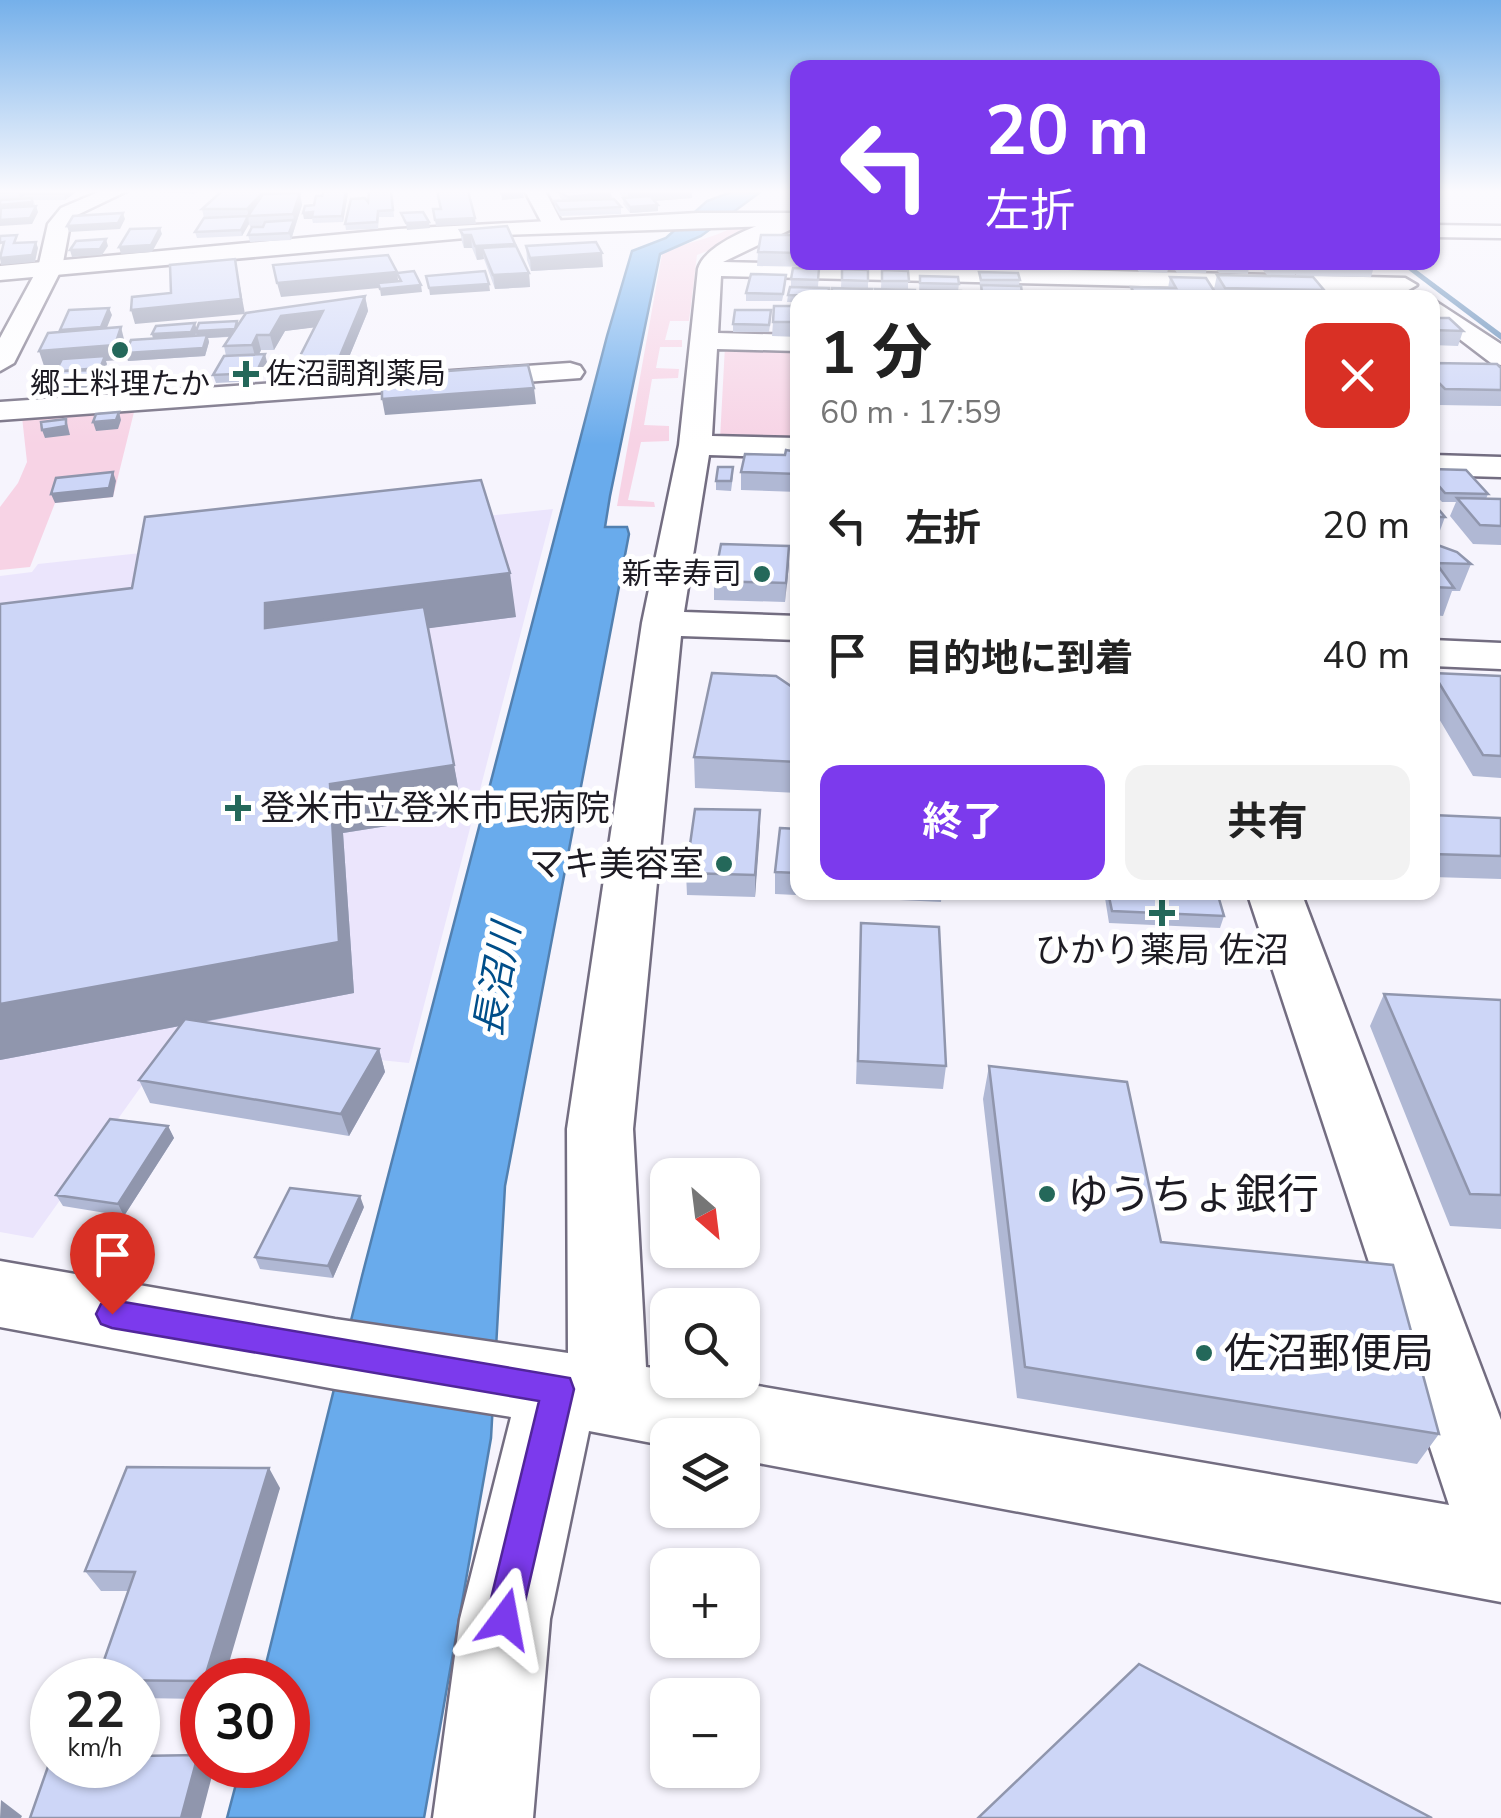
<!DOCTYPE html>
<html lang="ja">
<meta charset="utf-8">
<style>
body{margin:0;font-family:"Nunito Sans","Noto Sans JP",sans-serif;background:#f2f2f2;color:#222;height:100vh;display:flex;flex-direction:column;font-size:38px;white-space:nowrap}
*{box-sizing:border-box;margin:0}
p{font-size:32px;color:#767676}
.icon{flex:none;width:55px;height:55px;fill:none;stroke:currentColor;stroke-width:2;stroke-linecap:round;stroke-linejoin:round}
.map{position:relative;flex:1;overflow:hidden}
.side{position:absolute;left:790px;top:290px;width:650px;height:610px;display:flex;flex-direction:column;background:#fff;border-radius:20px;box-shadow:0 2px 8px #0004}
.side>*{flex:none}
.hud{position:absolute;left:790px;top:60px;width:650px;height:210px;border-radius:20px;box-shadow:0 2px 8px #0004;background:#7c3aed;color:#fff;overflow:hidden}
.needle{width:65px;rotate:152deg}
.tools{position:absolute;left:650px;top:1158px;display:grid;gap:20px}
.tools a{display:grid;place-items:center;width:110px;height:110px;border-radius:20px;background:#fff;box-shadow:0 2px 8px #0004;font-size:50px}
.speed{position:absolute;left:30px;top:1658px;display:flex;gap:20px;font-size:50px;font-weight:700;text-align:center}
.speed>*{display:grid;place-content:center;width:130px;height:130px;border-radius:50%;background:#fff;box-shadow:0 2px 8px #0004;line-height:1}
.speed small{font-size:25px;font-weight:400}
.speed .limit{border:15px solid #d22;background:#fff;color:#111}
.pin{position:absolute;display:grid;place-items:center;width:85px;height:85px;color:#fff;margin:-102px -42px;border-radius:50% 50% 50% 0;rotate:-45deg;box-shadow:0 0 10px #0007}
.pin .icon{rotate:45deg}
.me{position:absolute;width:110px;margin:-55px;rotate:13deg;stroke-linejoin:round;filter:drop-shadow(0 0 8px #0008)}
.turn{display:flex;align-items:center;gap:35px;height:210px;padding:0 30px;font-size:45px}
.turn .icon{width:130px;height:130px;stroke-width:2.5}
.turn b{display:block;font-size:70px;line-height:85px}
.round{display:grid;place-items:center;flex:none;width:105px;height:105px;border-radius:20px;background:#f2f2f2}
.summary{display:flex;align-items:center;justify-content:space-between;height:170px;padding:0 30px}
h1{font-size:60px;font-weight:700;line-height:75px}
.action{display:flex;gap:20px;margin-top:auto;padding:20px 30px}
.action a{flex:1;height:115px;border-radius:20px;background:#7c3aed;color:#fff;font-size:40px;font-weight:700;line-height:115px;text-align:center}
.action a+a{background:#f2f2f2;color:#222}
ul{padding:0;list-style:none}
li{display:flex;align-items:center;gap:30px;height:130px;padding:0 30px}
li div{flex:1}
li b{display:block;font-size:38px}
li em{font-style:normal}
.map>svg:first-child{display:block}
.built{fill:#ebe5fc}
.green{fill:#f7d3e5}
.water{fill:#69abec;stroke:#5280b0;stroke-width:2.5}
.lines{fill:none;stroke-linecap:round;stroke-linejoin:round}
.stream{fill:#5280b0;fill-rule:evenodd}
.minor-casing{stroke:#736d81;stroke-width:5}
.major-casing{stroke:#736d81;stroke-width:5}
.minor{fill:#fff;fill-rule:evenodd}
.major{fill:#fff;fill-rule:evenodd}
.wall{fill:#b0b8d4}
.shaded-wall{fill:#9096ad}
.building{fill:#cdd6f7;stroke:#9096ad;stroke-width:2.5}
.route{fill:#7c3aed;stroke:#51269a;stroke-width:2.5}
.poi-dot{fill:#24685a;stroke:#fff;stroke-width:4}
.labels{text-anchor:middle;stroke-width:10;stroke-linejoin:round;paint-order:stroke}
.far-poi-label{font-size:30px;fill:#1d1b23;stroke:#fff;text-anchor:start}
.poi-label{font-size:35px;fill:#1d1b23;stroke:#fff;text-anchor:start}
.water-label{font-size:38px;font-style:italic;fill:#004e89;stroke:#fff}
.near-poi-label{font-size:42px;fill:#1d1b23;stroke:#fff;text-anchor:start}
</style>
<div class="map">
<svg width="1501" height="1818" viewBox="0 0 1501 1818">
<rect width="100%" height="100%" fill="#f6f4fd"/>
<!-- built -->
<path class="built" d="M553,509L409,1063L175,1039L33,1238L0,1232V576L32,572L38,564Z"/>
<!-- green -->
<path class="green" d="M734,226H759L751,234L697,255L689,321H670L665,340H682V347H660L656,368L679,369L678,378L652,379L644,425L669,426V441L641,442L628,500L654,502L655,507L617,506L662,254C686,241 712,240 734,226Z
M725,346L797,348V441L720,439Z
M135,408L113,497L55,503L30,567L0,570V507L18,483L27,462L22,417Z"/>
<!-- water -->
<path class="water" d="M734,191L759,193L701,236L660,254L610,496L605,527H627L629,534L505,1186L491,1438L424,1818H227L241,1765H288V1680H262L362,1276L607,336L632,251L666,238L707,201Z"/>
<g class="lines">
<!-- stream -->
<path class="stream" d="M1398,262H1406L1501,333V340Z"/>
<!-- minor casing -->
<g class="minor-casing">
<path id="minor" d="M101,191H127L75,216L70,224L62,268L14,363L0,371V338L38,268L48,224L61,208Z
M525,191H545L563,225L559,229H545Z
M795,213L798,226L723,262L1405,278L1417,285L1405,292L721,276L718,333L798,335V351L717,349L712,436L798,438V458L709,455L684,612L798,616V640L681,636L633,1129L646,1367L668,1370V1380H723L1449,1505L1247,892H1301L1501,1420V1602L742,1460V1435H668V1446L589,1431L550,1619L533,1818H433L460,1619L511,1417L335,1389L0,1327V1261L335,1319L568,1353L567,1129L642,623L679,445L698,269C705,242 769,220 795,213Z
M1432,299L1501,344V365L1491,363L1432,318Z
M570,363L580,366L584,372L580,378L0,420V402Z
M1432,455L1501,457V477L1432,475Z
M1432,640L1501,643V669L1432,666Z"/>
</g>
<!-- major casing -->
<g class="major-casing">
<path id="major" d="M698,213H798V225L498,235L0,280V266L398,229Z
M1432,225L1501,226V238L1432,237Z"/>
</g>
<!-- minor -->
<use href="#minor" class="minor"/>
<!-- major -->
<use href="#major" class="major"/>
</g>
<!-- wall -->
<path class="wall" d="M0,191H74L75,193L65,200H33L38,212L32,224L19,199H0Z
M139,191H199L194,194Z
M392,191L394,217H379L378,229L346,230L345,224L368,202Z
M620,191H692V198L654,201L658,211L630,213L623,204L624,198L620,195Z
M559,192L612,198L621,207V214L560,216L555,207L554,201H564L560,198Z
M300,193L302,205L291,240L250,242L248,235L251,228L249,224L242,236L197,238L195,232L204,218L202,209L270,194Z
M348,193L343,222L313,223L312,219H304L303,213Z
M507,226L529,273L530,287L495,289L484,259L477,260L472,248H464L462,242L460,230Z
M798,235V262H812V267L757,266L758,252Z
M526,246L603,267L531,271L527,260Z
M861,262H902V265L861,264Z
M906,262H940L939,266L906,265Z
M1132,262H1167L1169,266L1167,273L1139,272Z
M1170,262H1205L1207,266L1206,273H1177Z
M1210,262H1246L1249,267L1248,274L1219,273Z
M1256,262H1374L1375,263L1371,277L1297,276L1295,274V276L1267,275Z
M819,269L818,287L791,286V279Z
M842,269L868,270V288L841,287Z
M882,270L908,271V289L881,288Z
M979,272L1020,280L1019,285L1022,293V298H981Z
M1217,275L1324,290L1322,298H1219L1214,289Z
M920,276L959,284L958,291L961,298H831L832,288L871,293L921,294V290H919Z
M1170,277L1218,297V298H1129L1131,287L1168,288Z
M786,282L782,301H746V293Z
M829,288V298H798V302H787L788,295Z
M365,296L368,311L340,379L299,380L296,364L315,327L285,331L274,350H261L259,355L267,362L258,381L216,383L213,375L226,356L224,346L229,337L208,338L209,342L205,356L128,361L126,353L153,338L152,334L196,330L237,321L238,324Z
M798,306V337L772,336L773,322Z
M771,318L769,332H733V324Z
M1432,318L1463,331L1458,346L1432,345Z
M1432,363L1501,368V406L1439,405L1433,399L1432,401Z
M798,452V492L741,490V472Z
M1432,469L1488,494L1486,499H1501V545L1473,544L1450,516L1456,502H1442L1432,491Z
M733,476L731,491L716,490V481Z
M1432,505L1445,517L1438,536H1433L1432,537Z
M1432,543L1471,564L1460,591H1452L1443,616L1432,615Z
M789,546L785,602L714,600V581Z
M0,604L516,617L428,628L463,814L343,833L354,993L204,1022L379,1049L385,1072L349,1136L150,1103L139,1080L180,1026L0,1060Z
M1433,673L1501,676V778L1473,776L1432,707Z
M798,691V793L695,788L694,757Z
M760,810L755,897L687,895L686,873Z
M1432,815L1501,818V879L1432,877Z
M798,829V892H942L941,902L775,894V872Z
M1106,892H1217L1224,916L1220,928L1109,923L1105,898Z
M861,923L946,1066L943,1089L856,1084Z
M1384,994L1501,1000V1229L1450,1226L1370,1026Z
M989,1066L1161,1242L1439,1434L1417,1464L1017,1398L983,1099Z
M168,1126L174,1138L124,1216L63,1206L56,1195Z
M364,1207L333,1278L260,1269L255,1257Z
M280,1488L202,1680V1699L138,1698V1680L128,1591H101L85,1571Z"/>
<!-- shaded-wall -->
<path class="shaded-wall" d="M21,191H36L24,194L25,196L20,198L18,192Z
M68,191H74L75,193L65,200L64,194Z
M264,191H270L271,198L249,216L247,209Z
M346,191L348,193L343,222L342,216Z
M628,191H692V198L628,203Z
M523,192L524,198L502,200L501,193Z
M611,192L612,198L569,203L568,197Z
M300,193L302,205L295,227L293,214Z
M32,198L34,209L0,211V205Z
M658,205V211L630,213V207Z
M36,206L38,212L32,224L0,226V220Z
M313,212L312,219H304L303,213Z
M123,213L125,219L120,229L69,232L67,226Z
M248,217L249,224L242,236L241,230Z
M475,218L476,224L436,226L435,220Z
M294,220L295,227L291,240L289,233Z
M429,222L430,228L407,230L406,223Z
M160,228L162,234L152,252L121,254L119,247Z
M463,235H471L472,248H464Z
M106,239L108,246L102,255L72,257L70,250Z
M36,242L38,248L35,262L1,265L0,258Z
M515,244L517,257L482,248L484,259L477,260L475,246Z
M602,253L603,267L531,271L530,258Z
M235,259L245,314L135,324L131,310L241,299Z
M397,272L399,286L378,283L379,288L281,297L277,283Z
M529,273L530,287L495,289L493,275Z
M489,284L490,291L430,295L429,288Z
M421,285L422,292L381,296L380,289Z
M365,296L368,311L340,379L337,363Z
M109,308L112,315L104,335L62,338L60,330Z
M323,311L326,326L285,331L274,350L270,335L281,316Z
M237,321L239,328L237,336L208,338L209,342L205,356L128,361L126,353L198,339L196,333L194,339L154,342L152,334L195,323L197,331Z
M121,327L125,343L120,360L106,361L107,364L103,376H101L96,392L34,397L31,388L103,362L44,366L39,351Z
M257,335L261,350L256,360L252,345Z
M265,354L267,362L258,381L256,373Z
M534,388L536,404L385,415L382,399Z
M119,412L121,420L118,429L96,431L93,422Z
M66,419L70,435L45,438L42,430Z
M113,472L116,481L113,497L55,503L51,494Z
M789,546V565L785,602L786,583Z
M510,573L516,617L277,648L265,628V603Z
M454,765L463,814L343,833L354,993L0,1060V1004L330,784Z
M760,810V832L755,897V875Z
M379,1049L385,1072L349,1136L341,1114Z
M168,1126L174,1138L124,1216L118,1204Z
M360,1196L364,1207L333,1278L328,1266Z
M269,1468L280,1488L224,1680H204Z
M198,1755L202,1760V1765H207L213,1772L201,1818H181Z
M1,1800L22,1816L21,1818H0Z"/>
<!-- building -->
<path class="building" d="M0,191H21L0,193Z
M29,191H68L64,194H24Z
M222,191H264L247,209H202Z
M324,191H346L342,216L312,217L313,212L303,213L305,206L314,205L316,196H322Z
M369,191H391L393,210L378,211L377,222L345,224L351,199L365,198L368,202Z
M437,191H468L475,218L435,220L433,209H441Z
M500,191H523V192L501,193Z
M572,191H611V192L568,197L559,192Z
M300,193L293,214L248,216L263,194Z
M650,196L658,205L630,207L623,198Z
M32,198V202L0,205V200Z
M614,199L621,207L560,210L554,201Z
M36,206L30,218L0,220L1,208Z
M423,212L429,222L406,223L401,213Z
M123,213L118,223L67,226L73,216Z
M248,216L241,230L195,232L204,218Z
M294,220L289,233L248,235L252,227H263L265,222Z
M507,226L515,244L475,246L471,235H463L460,230Z
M160,228L151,245L119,247L130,229Z
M17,235L14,243L36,242L32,255L0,258L4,242L0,243V236Z
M761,235H798V253L758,252Z
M106,239L100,249L70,250L76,241Z
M596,242L602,253L530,258L526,246Z
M516,246L529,273L493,275L482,248Z
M388,255L397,272L277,283L273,265Z
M235,259L241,299L131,310L132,297L171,293L170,265Z
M1138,262H1167L1169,266L1140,265Z
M1176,262H1205L1207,266H1179Z
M1217,262H1246L1249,267L1220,266Z
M1264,262H1291L1297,269L1269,268Z
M793,268L819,269L818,280L791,279Z
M842,269L868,270V281L842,280Z
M882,270L908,271L909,281H882Z
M414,271L421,285L380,289L378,283L401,281L397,273Z
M485,271L489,284L429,288L426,276Z
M979,272L1018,273L1020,280H981Z
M751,274L786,275L783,294L746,293Z
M1217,275L1313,277L1324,290L1225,288Z
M920,276L958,277L959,284L920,283Z
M1170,277L1206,278L1218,297L1135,295L1131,287L1176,288Z
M981,285L1021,286L1022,293L982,292Z
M790,287L829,288L828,296L788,295Z
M832,288L872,289L871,293H855V296H831Z
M875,289L915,290V294H875Z
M921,290L961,291V296L921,295Z
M855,293L961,295V298H855Z
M365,296L337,363L296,364L323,311L281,316L270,335H257L252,345L224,346L246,313Z
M774,306H798V322H773Z
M109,308L101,327L60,330L69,310Z
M735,310H771L769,325L733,324Z
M1432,318H1449L1463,331L1432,330Z
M237,321L235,329L196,331L199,323Z
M195,323L191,332L152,334L156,326Z
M121,327L115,345L39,351L48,333Z
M207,335L203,348L126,353L131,340Z
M265,354L256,373L213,375L224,356Z
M105,356L100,368L62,371L99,370L93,384L31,388L38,375L56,371L62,359Z
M1432,363L1497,364L1501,368V390L1445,389L1432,376Z
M528,365L534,388L382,399V376Z
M119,412L116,420L93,422L96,414Z
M66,419V426L42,430L41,422Z
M786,450L798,452V474L741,472L745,454L785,455Z
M718,467H733L731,481H716Z
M1432,469L1466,470L1488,494L1445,493L1432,478Z
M113,472L109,488L51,494L56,478Z
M481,480L510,573L265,603V628L424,607L454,765L330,784L339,942L0,1004V604L132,588L145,517Z
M1457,498L1501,499V526L1480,525Z
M1432,505H1435L1445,517H1432Z
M1432,543L1457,552L1471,564L1436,563L1454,588L1432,587Z
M721,544L789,546L786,583L714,581Z
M712,673L776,676L798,691V762L694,757Z
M1433,673L1501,676V756L1483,755Z
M695,809L760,810L755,875L686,873Z
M1432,815L1501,818V856L1432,854Z
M780,828L798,829V873L775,872Z
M1108,892H1217L1224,916L1112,911Z
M861,923L939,927L946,1066L858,1061Z
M1384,994L1501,1000V1195L1470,1194Z
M185,1019L379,1049L341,1114L139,1080Z
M989,1066L1127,1082L1161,1242L1393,1265L1439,1434L1025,1367Z
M110,1119L168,1126L118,1204L56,1195Z
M290,1188L360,1196L328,1266L255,1257Z
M127,1467L269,1468L204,1680L202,1681L97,1680L135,1572L85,1571Z
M1139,1664L1432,1818H978Z
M198,1755L181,1818H30L51,1758H52V1765H138V1756Z"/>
<!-- sky -->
<linearGradient id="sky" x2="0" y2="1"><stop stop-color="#75b0ea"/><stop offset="0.43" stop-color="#fbfafe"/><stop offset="1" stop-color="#fbfafe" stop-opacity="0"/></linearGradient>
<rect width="1501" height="445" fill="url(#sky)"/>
<!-- route -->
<path class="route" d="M112,1300L570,1378L574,1389L518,1632L505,1638L492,1632L486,1619L539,1401L112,1328L101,1324L96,1314L101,1304Z"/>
<!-- markers -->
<g class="poi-dot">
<circle cx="120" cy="350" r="10"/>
<path d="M241 359h10v10h10v10h-10v10h-10v-10h-10v-10h10z"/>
<circle cx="762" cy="574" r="10"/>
<path d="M233 793h10v10h10v10h-10v10h-10v-10h-10v-10h10z"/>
<circle cx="724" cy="864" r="10"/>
<path d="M1157 898h10v10h10v10h-10v10h-10v-10h-10v-10h10z"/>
<circle cx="1047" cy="1194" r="10"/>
<circle cx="1204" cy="1353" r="10"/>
</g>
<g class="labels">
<!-- far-poi labels -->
<g class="far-poi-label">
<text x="266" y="384">佐沼調剤薬局</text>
<text x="120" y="394" text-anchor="middle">郷土料理たか</text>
<text x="742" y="584" text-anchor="end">新幸寿司</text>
</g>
<!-- poi labels -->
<g class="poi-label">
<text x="260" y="820">登米市立登米市民病院</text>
<text x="704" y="876" text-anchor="end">マキ美容室</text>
<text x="1162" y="962" text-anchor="middle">ひかり薬局 佐沼</text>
</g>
<!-- water labels -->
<g class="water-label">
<text transform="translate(497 980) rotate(-80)" y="13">長沼川</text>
</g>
<!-- near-poi labels -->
<g class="near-poi-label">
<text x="1067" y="1209">ゆうちょ銀行</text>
<text x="1224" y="1368">佐沼郵便局</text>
</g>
</g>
</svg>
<div class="tools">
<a><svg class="needle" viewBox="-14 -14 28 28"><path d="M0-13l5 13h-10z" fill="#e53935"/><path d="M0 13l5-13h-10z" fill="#767676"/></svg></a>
<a><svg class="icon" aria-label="search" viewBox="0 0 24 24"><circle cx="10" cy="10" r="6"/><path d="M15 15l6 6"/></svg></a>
<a><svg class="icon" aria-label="layers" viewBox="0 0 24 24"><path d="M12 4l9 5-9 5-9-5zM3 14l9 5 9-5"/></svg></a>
<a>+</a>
<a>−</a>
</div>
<div class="speed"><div>22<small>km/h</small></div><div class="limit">30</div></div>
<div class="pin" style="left:112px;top:1314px;background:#d93025"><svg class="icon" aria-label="arrive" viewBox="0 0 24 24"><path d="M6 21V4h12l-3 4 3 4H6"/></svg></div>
<svg class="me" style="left:505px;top:1619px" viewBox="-20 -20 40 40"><path d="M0-17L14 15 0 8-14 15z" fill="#7c3aed" stroke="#fff" stroke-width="4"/></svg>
<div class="hud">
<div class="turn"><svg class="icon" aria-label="left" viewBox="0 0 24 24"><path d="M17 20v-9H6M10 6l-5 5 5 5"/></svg><div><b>20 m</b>左折</div></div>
</div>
<section class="side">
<div class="summary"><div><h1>1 分</h1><p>60 m · 17:59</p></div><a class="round" style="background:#d93025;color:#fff"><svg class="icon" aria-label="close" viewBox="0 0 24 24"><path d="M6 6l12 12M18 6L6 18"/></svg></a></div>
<ul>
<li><svg class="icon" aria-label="left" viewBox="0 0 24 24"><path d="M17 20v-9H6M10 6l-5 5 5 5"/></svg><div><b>左折</b></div><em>20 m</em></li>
<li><svg class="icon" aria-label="arrive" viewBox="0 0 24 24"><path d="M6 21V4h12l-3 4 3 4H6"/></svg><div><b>目的地に到着</b></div><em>40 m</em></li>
</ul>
<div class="action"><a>終了</a><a>共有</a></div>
</section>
</div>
